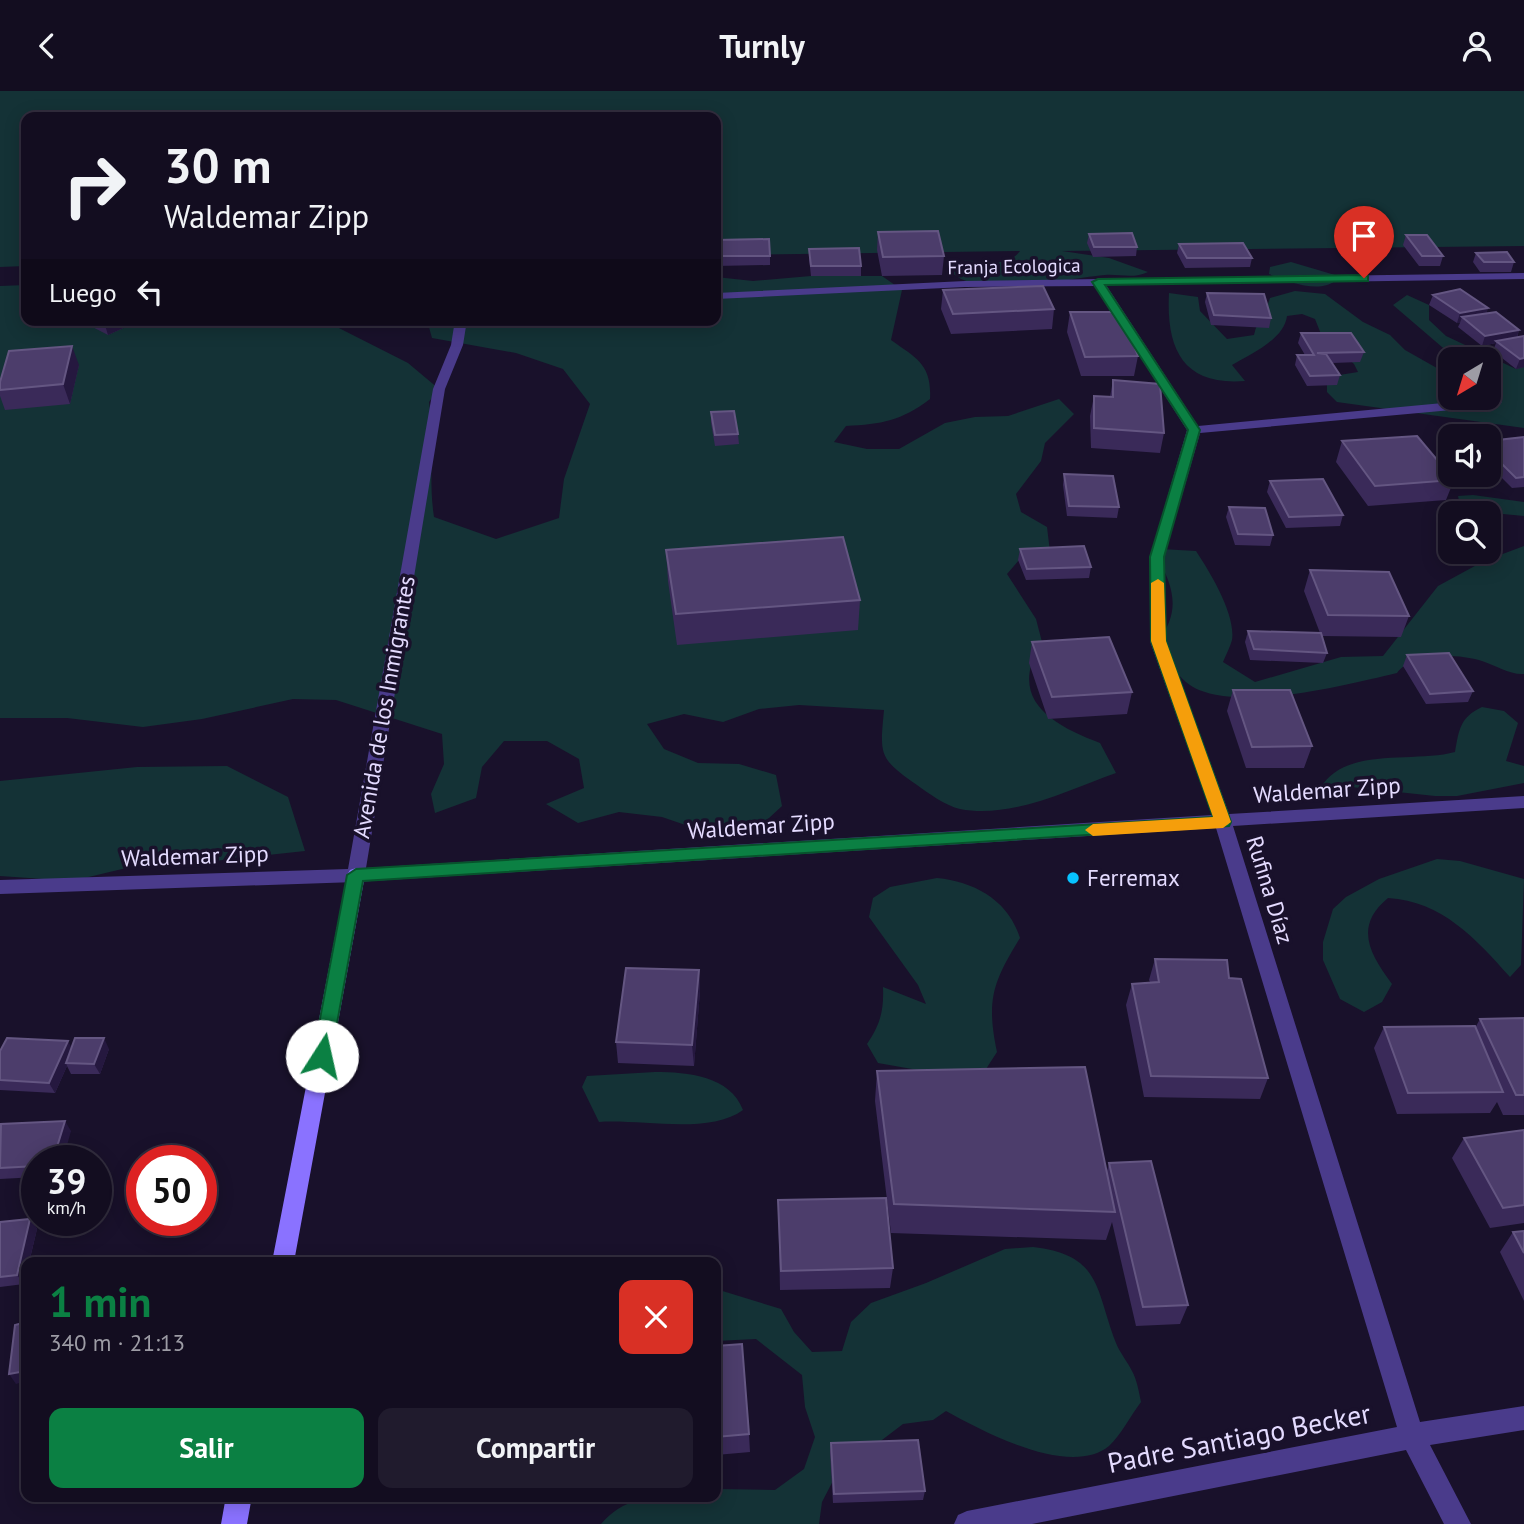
<!DOCTYPE html>
<html lang="es">
<meta charset="utf-8">
<style>
body{margin:0;font-family:"PT Sans",sans-serif;background:#201b2d;color:#f1f3f6;height:100vh;display:flex;flex-direction:column;font-size:26px;white-space:nowrap}
*{box-sizing:border-box;margin:0}
p{font-size:23px;color:#9d9ca5}
.icon{flex:none;width:38px;height:38px;fill:none;stroke:currentColor;stroke-width:2;stroke-linecap:round;stroke-linejoin:round}
.map{position:relative;flex:1;overflow:hidden}
.sheet{position:absolute;left:21px;top:1166px;width:700px;height:245px;display:flex;flex-direction:column;background:#130d20;border-radius:14px;box-shadow:0 4px 18px #0003,0 0 0 2px #322d3e}
.sheet>*{flex:none}
.banner{position:absolute;left:21px;top:21px;width:700px;height:214px;border-radius:14px;box-shadow:0 4px 18px #0003,0 0 0 2px #322d3e;background:#130d20;color:#f1f3f6;overflow:hidden}
.needle{width:46px;rotate:218deg}
.buttons{position:absolute;left:1438px;top:256px;display:grid;gap:14px}
.buttons a{display:grid;place-items:center;width:63px;height:63px;border-radius:14px;background:#130d20;box-shadow:0 4px 18px #0003,0 0 0 2px #322d3e;font-size:35px}
.speed{position:absolute;left:21px;top:1054px;display:flex;gap:14px;font-size:35px;font-weight:700;text-align:center}
.speed>*{display:grid;place-content:center;width:91px;height:91px;border-radius:50%;background:#130d20;box-shadow:0 4px 18px #0003,0 0 0 2px #322d3e;line-height:1}
.speed small{font-size:18px;font-weight:400}
.speed .limit{border:10px solid #d22;background:#fff;color:#111}
.pin{position:absolute;display:grid;place-items:center;width:60px;height:60px;color:#fff;margin:-72px -30px;border-radius:50% 50% 50% 0;rotate:-45deg;box-shadow:0 0 7px #0007}
.pin .icon{rotate:45deg}
.me{position:absolute;width:77px;margin:-38px;rotate:10deg;stroke-linejoin:round;filter:drop-shadow(0 0 5px #0008)}
.turn{display:flex;align-items:center;gap:24px;height:147px;padding:0 28px;font-size:32px}
.turn .icon{width:91px;height:91px;stroke-width:2.5}
.turn b{display:block;font-size:49px;line-height:60px}
.then{display:flex;align-items:center;height:66px;padding:0 28px;background:#0003;gap:14px;font-size:26px}
.round{display:grid;place-items:center;flex:none;width:74px;height:74px;border-radius:14px;background:#201b2d}
.summary{display:flex;align-items:center;justify-content:space-between;height:119px;padding:0 28px}
h1{font-size:42px;font-weight:700;line-height:52px;color:#0b8043}
.action{display:flex;gap:14px;margin-top:auto;padding:14px 28px}
.action a{flex:1;height:80px;border-radius:14px;background:#0b8043;color:#fff;font-size:28px;font-weight:700;line-height:80px;text-align:center}
.action a+a{background:#201b2d;color:#f1f3f6}
header{display:flex;justify-content:space-between;align-items:center;height:91px;padding:0 28px;background:#130d20;font-size:32px;font-weight:700}
.map>svg:first-child{display:block}
.green{fill:#143236}
.lines{fill:none;stroke-linecap:round;stroke-linejoin:round}
.street{fill:#4a3b8b;fill-rule:evenodd}
.secondary{fill:#8a72ff;fill-rule:evenodd}
.wall{fill:#3a2a59}
.shaded-wall{fill:#25183f}
.building{fill:#4c3d6b;stroke:#645682;stroke-width:2}
.route{fill:#0b8043;stroke:#07532c;stroke-width:2}
.slow{fill:#f59e0b}
.poi-dot{fill:#07c3ff;stroke:#19112b;stroke-width:2.5}
.labels{text-anchor:middle;stroke-width:7;stroke-linejoin:round;paint-order:stroke}
.far-street-label{font-size:19px;fill:#e4dbff;stroke:#19112b}
.street-label{font-size:23px;fill:#e4dbff;stroke:#19112b}
.poi-label{font-size:23px;fill:#e4dbff;stroke:#19112b;text-anchor:start}
.near-street-label{font-size:28px;fill:#e4dbff;stroke:#19112b}
</style>
<header><svg class="icon" aria-label="back" viewBox="0 0 24 24"><path d="M15 5l-7 7 7 7"/></svg>Turnly<svg class="icon" aria-label="person" viewBox="0 0 24 24"><circle cx="12" cy="8" r="4"/><path d="M4 21q1-7 8-7t8 7"/></svg></header>
<div class="map">
<svg width="1524" height="1433" viewBox="0 0 1524 1433">
<rect width="100%" height="100%" fill="#19112b"/>
<!-- green -->
<path class="green" d="M0,0H1524V155L1062,160L1109,167L1148,181C1134,188 1120,183 1105,184C1074,186 963,212 948,175C970,160 1002,184 1020,160L716,164V26H26V175L0,176Z
M1291,171L1335,184V190C1318,203 1287,190 1269,183L1270,176Z
M811,185H882L902,199L891,249C916,267 932,273 930,308C901,330 882,333 846,335L834,351L867,358H899L945,332L975,326L1008,325L1059,308L1074,323L1045,352L1041,370L1016,403L1021,421L1047,436L1050,461L1019,469L1007,483L1036,528L1042,551C1006,608 1052,634 1100,652L1116,682C1068,699 1012,728 960,718C946,715 928,702 917,694C878,667 880,664 884,619L799,614L759,618L723,631L684,623L647,633L664,658L698,672L739,673L776,684L782,715L755,740H703L662,726L619,721L578,732L546,713L584,697L579,668L547,650H504L482,676L476,707L435,722L431,703L444,673L442,643L336,609L293,608L202,628L143,636L67,627H0V195L26,194V229H333L331,233L408,272L439,298L429,311C435,350 428,387 434,426L496,448L559,427L564,388L590,313L563,278L516,262L432,247L427,229H716V186L753,190Z
M1295,200L1325,203L1363,231L1390,244L1405,259L1451,285V306H1489V294L1495,290L1489,287V268H1456L1393,214L1407,204L1429,214V229L1446,245L1516,278L1524,276V337L1337,311L1327,301V286L1358,281L1354,273L1321,243L1315,228L1302,223L1287,225C1284,249 1250,263 1232,274L1245,290C1183,295 1166,258 1169,202L1198,206L1200,220L1227,248L1254,244C1257,229 1266,221 1270,207Z
M1473,404L1524,411V425L1461,419L1458,405Z
M1524,455V583C1510,584 1495,574 1482,570C1457,563 1414,560 1397,582C1346,594 1249,619 1199,599C1179,591 1167,568 1158,550C1181,521 1174,496 1157,466L1161,458L1196,460C1210,481 1236,524 1232,549C1230,556 1226,564 1223,571L1255,591L1341,566L1383,565L1438,495L1484,470Z
M1482,616L1504,620L1518,632L1506,670L1524,675V692L1457,705H1435L1323,693C1350,656 1415,672 1455,661C1459,639 1460,626 1482,616Z
M227,675L288,706L305,760L214,770L168,767L72,790L0,785V690L137,676Z
M1437,768L1460,770L1524,788L1521,874L1510,886C1476,848 1442,810 1388,807C1354,835 1369,862 1392,893L1382,911L1364,921L1340,908L1323,869V851L1333,818L1346,806L1379,788Z
M937,787C975,791 1008,809 1020,847C993,891 986,909 997,961L986,978L963,987L878,972L867,953C880,934 884,920 883,896L926,913L918,894L869,826L873,807L890,796Z
M655,981C688,981 730,985 743,1019C709,1044 642,1028 599,1031L582,996L587,985Z
M1033,1156C1102,1164 1095,1198 1116,1252C1120,1262 1127,1270 1132,1280C1137,1289 1139,1301 1141,1311C1131,1324 1121,1344 1109,1355C1070,1387 984,1341 946,1320L933,1329L903,1333L836,1384L822,1411L819,1433H601C630,1398 675,1405 716,1405V1398L775,1399L804,1378L815,1346L805,1316L802,1284L756,1248L716,1250V1198L781,1218L794,1241L812,1261L842,1260L851,1231L871,1212L926,1192L1005,1158Z"/>
<g class="lines">
<!-- street -->
<path class="street" d="M1524,182V188L1106,194L1198,335L1496,307L1502,311L1496,315L1200,342L1164,466L1166,550L1229,723L1524,705V717L1233,735L1420,1331L1524,1315V1339L1430,1354L1471,1433H1444L1406,1359L1032,1433H954L958,1424L967,1420L1397,1336L1216,737L356,791L0,803V789L348,778L433,298L451,254L455,229H467L463,254L445,298L366,777L1212,724L1150,550V466L1187,339L1095,195L965,196L716,208V202L965,190Z"/>
<!-- secondary -->
<path class="secondary" d="M356,777L362,779L365,784L294,1171H272L347,784L350,779Z
M226,1405H252L247,1433H221Z"/>
</g>
<!-- wall -->
<path class="wall" d="M878,141L944,165L942,184L882,185L877,159Z
M1089,143L1137,156L1136,165L1093,166L1087,152Z
M1406,144L1443,165L1440,175H1419L1403,154Z
M716,149L770,165V174L716,175Z
M1179,153L1252,167L1250,176L1185,177L1177,162Z
M809,158L861,175V185H811L809,167Z
M1476,162L1514,171L1511,181H1480L1473,171Z
M943,199L1054,218L1052,238L951,243L941,218Z
M1207,202L1271,227L1269,237L1211,234L1205,211Z
M1433,204L1488,217L1486,223L1519,239L1517,247L1524,245V276L1516,278L1493,260L1496,252L1482,255L1458,236L1460,232H1457L1429,214Z
M1070,221L1138,265L1134,285H1081L1067,241Z
M79,229H141L108,244Z
M1301,242L1364,261L1360,271L1332,272L1340,284L1337,294L1307,295L1295,274L1297,264H1305L1298,252Z
M79,274L70,313L5,319L0,305V291Z
M1113,289L1164,342L1160,362L1091,357L1090,325L1094,305L1110,306Z
M711,321L738,343L739,353L715,355L711,332Z
M1524,346V396L1512,397L1489,374V350Z
M1342,350L1454,389L1446,409L1368,415L1336,371Z
M1064,383L1119,416L1117,427L1067,425L1063,394Z
M1270,390L1343,424L1340,435L1286,437L1267,401Z
M1229,416L1273,444L1270,455L1235,454L1226,426Z
M1020,458L1091,476L1089,487L1026,489L1018,469Z
M666,459L860,509L858,539L677,554L668,490Z
M1310,479L1409,525L1401,546L1322,545L1327,562L1323,572L1250,569L1245,551L1248,540L1320,542L1304,500Z
M1032,551L1132,601L1127,623L1048,628L1029,572Z
M1407,564L1473,600L1468,611L1426,613L1403,575Z
M1233,599L1312,655L1304,677H1246L1227,620Z
M1155,868L1229,887L1268,987L1260,1008L1144,1006L1126,914L1132,893L1150,891L1149,889Z
M699,879L700,900L694,975L618,972L616,951Z
M1524,927V1024H1503L1497,1011L1490,1022L1397,1023L1374,957L1384,936L1475,937L1480,928Z
M109,958L100,983H71L67,975L55,1002L0,999V960Z
M877,980L1107,1080L1109,1072L1188,1214L1180,1233L1136,1235L1112,1131L1106,1149L891,1142L875,1010Z
M0,1035L71,1040L37,1069V1086L0,1088Z
M1524,1039V1132L1490,1137L1452,1067L1464,1047Z
M778,1109L893,1177L890,1197L780,1199Z
M30,1128L37,1138L24,1193L0,1196V1131Z
M1524,1140V1210L1500,1161L1513,1141Z
M716,1255L749,1343L750,1361L716,1364Z
M831,1352L925,1400L923,1409L833,1412L830,1361Z"/>
<!-- shaded-wall -->
<path class="shaded-wall" d="M1488,217L1485,227L1462,226L1460,232H1457L1460,222Z
M115,229H141L108,244L105,234Z
M1519,239L1516,249L1496,250V252L1482,255L1485,245Z
M72,255L79,274L70,313L63,293Z
M1524,267V276L1516,278L1520,268Z
M699,879L700,900L694,975L692,954Z
M104,947L109,958L100,983L94,973Z
M68,950L74,961L66,972L67,975L55,1002L49,992Z
M65,1030L71,1040L63,1069H53Z
M30,1128L37,1138L29,1171H26V1185L24,1193L17,1184Z
M26,1280V1290L16,1293L9,1283Z"/>
<!-- building -->
<path class="building" d="M938,140L944,165L883,166L878,141Z
M1132,142L1137,156H1094L1089,143Z
M1406,144H1427L1443,165H1422Z
M769,148L770,165H716V149Z
M1243,152L1252,167H1187L1179,153Z
M859,157L861,175H811L809,158Z
M1507,161L1514,171H1484L1476,162Z
M1043,195L1054,218L953,223L943,199Z
M1460,198L1488,217L1460,222L1433,204Z
M1207,202L1264,203L1271,227L1214,224Z
M1070,221H1121L1138,265L1085,266Z
M1496,221L1519,239L1485,245L1462,226Z
M95,229H115L105,234Z
M1301,242H1351L1364,261L1317,262L1326,263L1340,284L1310,285L1297,264H1314Z
M1524,245V267L1520,268L1496,250Z
M72,255L63,293L0,299V291L9,260Z
M1113,289L1160,293L1164,342L1094,337V305L1113,306Z
M734,320L738,343L715,344L711,321Z
M1417,345L1454,389L1375,395L1342,350Z
M1524,346V386L1516,387L1489,360V350Z
M1064,383L1113,385L1119,416L1069,415Z
M1323,388L1343,424L1289,426L1270,390Z
M1229,416L1265,417L1273,444L1238,443Z
M843,446L860,509L676,523L666,459Z
M1084,455L1091,476L1027,478L1020,458Z
M1310,479L1389,481L1409,525L1328,524Z
M1248,540L1321,542L1327,562L1254,558Z
M1109,546L1132,601L1052,606L1032,551Z
M1449,562L1473,600L1430,603L1407,564Z
M1233,599H1290L1312,655L1252,656Z
M1155,868L1227,869L1229,887L1241,888L1268,987L1151,985L1132,893L1159,891Z
M626,877L699,879L692,954L616,951Z
M1524,927V1004H1516L1480,928Z
M1475,935L1503,1001L1408,1002L1384,936Z
M7,947L68,950L49,992L0,989V960Z
M75,947H104L94,973L66,972Z
M1085,976L1115,1121L894,1113L877,980Z
M65,1030L53,1069H37V1075L0,1077L1,1033Z
M1524,1039V1114L1503,1117L1464,1047Z
M1151,1070L1188,1214L1143,1216L1109,1072Z
M886,1107L893,1177L781,1180L778,1109Z
M30,1128L17,1184L0,1186V1131Z
M1524,1140V1162L1513,1141Z
M26,1231V1280L9,1283L15,1234Z
M742,1253L749,1343L716,1346V1255Z
M918,1349L925,1400L834,1403L831,1352Z"/>
<!-- route -->
<path class="route" d="M1364,184L1368,185V190L1105,194L1200,339L1164,466L1166,550L1231,731L1229,735L363,790L331,965L322,972L315,970L313,965L347,784L356,778L1213,726L1151,550L1150,466L1188,339L1092,191L1098,188Z"/>
<!-- slow -->
<path class="slow" d="M1158,488L1164,492L1166,550L1231,731L1223,737L1093,745L1085,739L1093,733L1213,726L1151,550V492Z"/>
<!-- markers -->
<circle class="poi-dot" cx="1073" cy="787" r="7"/>
<g class="labels">
<!-- far-street labels -->
<g class="far-street-label">
<text transform="translate(1014 175) rotate(-1)" y="7">Franja Ecologica</text>
</g>
<!-- street labels -->
<g class="street-label">
<text transform="translate(384 616) rotate(-80)" y="8">Avenida de los Inmigrantes</text>
<text transform="translate(1327 699) rotate(-4)" y="8">Waldemar Zipp</text>
<text transform="translate(761 735) rotate(-4)" y="8">Waldemar Zipp</text>
<text transform="translate(195 765) rotate(-2)" y="8">Waldemar Zipp</text>
<text transform="translate(1270 799) rotate(73)" y="8">Rufina Díaz</text>
</g>
<!-- poi labels -->
<g class="poi-label">
<text x="1087" y="795">Ferremax</text>
</g>
<!-- near-street labels -->
<g class="near-street-label">
<text transform="translate(1239 1347) rotate(-11)" y="10">Padre Santiago Becker</text>
</g>
</g>
</svg>
<div class="buttons">
<a><svg class="needle" viewBox="-14 -14 28 28"><path d="M0-13l5 13h-10z" fill="#e53935"/><path d="M0 13l5-13h-10z" fill="#9d9ca5"/></svg></a>
<a><svg class="icon" aria-label="sound" viewBox="0 0 24 24"><path d="M4 9h4l5-4v14l-5-4H4zM17 9q2 3 0 6"/></svg></a>
<a><svg class="icon" aria-label="search" viewBox="0 0 24 24"><circle cx="10" cy="10" r="6"/><path d="M15 15l6 6"/></svg></a>
</div>
<div class="speed"><div>39<small>km/h</small></div><div class="limit">50</div></div>
<div class="pin" style="left:1364px;top:187px;background:#d93025"><svg class="icon" aria-label="arrive" viewBox="0 0 24 24"><path d="M6 21V4h12l-3 4 3 4H6"/></svg></div>
<svg class="me" style="left:322px;top:965px" viewBox="-20 -20 40 40"><circle r="19" fill="#fff"/><path d="M0-13L10 11 0 6-10 11z" fill="#0b8043"/></svg>
<div class="banner">
<div class="turn"><svg class="icon" aria-label="right" viewBox="0 0 24 24"><path d="M7 20v-9h11M14 6l5 5-5 5"/></svg><div><b>30 m</b>Waldemar Zipp</div></div>
<div class="then">Luego<svg class="icon" aria-label="left" viewBox="0 0 24 24"><path d="M17 20v-9H6M10 6l-5 5 5 5"/></svg></div>
</div>
<section class="sheet">
<div class="summary"><div><h1>1 min</h1><p>340 m · 21:13</p></div><a class="round" style="background:#d93025;color:#fff"><svg class="icon" aria-label="close" viewBox="0 0 24 24"><path d="M6 6l12 12M18 6L6 18"/></svg></a></div>
<div class="action"><a>Salir</a><a>Compartir</a></div>
</section>
</div>
